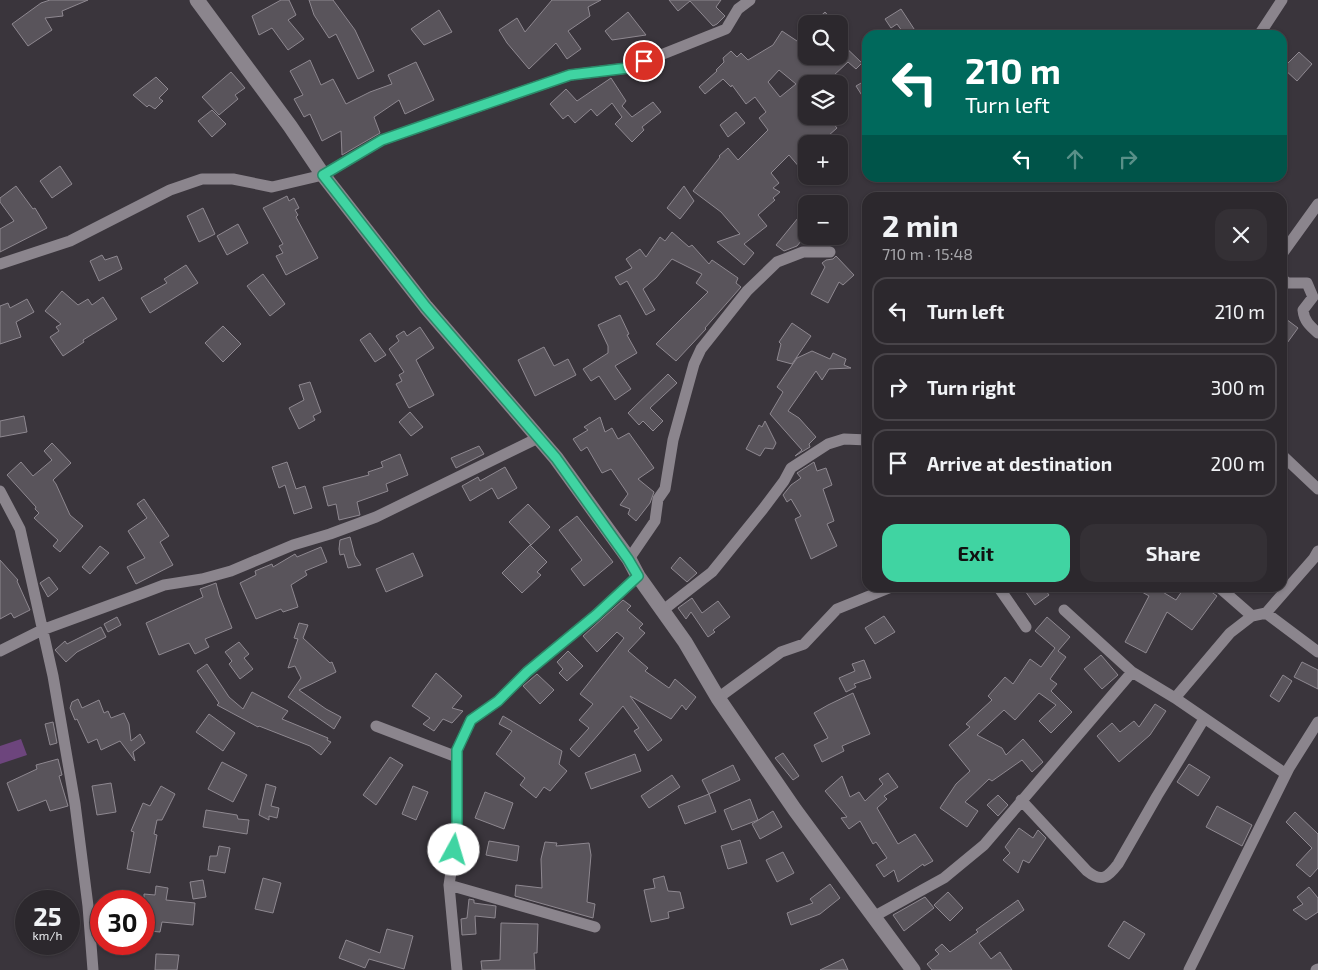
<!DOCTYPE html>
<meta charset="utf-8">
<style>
body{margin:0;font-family:"Exo 2",sans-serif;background:#343035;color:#f1f3f6;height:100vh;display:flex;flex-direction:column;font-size:19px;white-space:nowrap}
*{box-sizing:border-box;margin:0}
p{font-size:16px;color:#a6a6aa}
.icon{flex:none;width:28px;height:28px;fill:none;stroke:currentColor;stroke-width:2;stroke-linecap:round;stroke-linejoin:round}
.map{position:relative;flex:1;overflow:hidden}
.sheet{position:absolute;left:862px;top:192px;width:425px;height:400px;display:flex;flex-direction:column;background:#2c282d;border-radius:15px;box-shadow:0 1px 4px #0004,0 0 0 1px #484449}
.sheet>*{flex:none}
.hud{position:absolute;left:862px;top:30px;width:425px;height:152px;border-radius:15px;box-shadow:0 1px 4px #0004,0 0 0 1px #484449;background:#00695c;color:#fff;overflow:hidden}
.controls{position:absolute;left:798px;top:15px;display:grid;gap:10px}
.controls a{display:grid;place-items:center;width:50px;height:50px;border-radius:10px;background:#2c282d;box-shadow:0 1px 4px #0004,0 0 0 1px #484449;font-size:25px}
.speed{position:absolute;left:15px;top:890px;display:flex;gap:10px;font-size:25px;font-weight:700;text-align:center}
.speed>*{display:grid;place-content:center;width:65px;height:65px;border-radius:50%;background:#2c282d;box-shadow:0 1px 4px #0004,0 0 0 1px #484449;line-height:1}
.speed small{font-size:12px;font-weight:400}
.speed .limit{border:8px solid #d22;background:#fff;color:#111}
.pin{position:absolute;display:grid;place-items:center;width:42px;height:42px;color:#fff;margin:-21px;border:2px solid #fff;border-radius:50%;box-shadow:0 1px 5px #0007}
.me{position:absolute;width:55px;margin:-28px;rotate:6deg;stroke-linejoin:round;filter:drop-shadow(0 0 4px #0008)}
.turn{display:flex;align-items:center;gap:18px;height:105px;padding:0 20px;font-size:22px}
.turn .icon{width:65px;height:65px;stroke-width:2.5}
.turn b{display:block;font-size:35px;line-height:42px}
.lanes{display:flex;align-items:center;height:48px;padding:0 20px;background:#0003;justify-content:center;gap:25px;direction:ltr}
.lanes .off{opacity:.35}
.round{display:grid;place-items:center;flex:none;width:52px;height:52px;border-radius:15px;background:#343035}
.headline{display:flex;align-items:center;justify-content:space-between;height:85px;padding:0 20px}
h1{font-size:30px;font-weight:700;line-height:38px}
.button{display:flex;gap:10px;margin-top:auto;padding:10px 20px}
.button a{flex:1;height:58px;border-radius:15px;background:#40d4a2;color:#111;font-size:20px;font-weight:700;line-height:58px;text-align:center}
.button a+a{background:#343035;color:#f1f3f6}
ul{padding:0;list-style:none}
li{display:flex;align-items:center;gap:15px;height:68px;margin:0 10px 8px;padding:0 10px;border:2px solid #484449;border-radius:15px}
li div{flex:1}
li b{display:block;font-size:19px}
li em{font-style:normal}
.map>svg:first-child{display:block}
.green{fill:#6d457d}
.building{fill:#59545b;stroke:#8e8890;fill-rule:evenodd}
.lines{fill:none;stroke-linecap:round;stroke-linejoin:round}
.minor{stroke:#8b858d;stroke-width:11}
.tertiary{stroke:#8b858d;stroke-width:15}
.route-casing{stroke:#2a8a69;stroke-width:12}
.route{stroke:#40d4a2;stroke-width:9}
</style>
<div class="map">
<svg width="1318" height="970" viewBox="0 0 1318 970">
<rect width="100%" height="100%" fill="#3a353c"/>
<!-- green -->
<path class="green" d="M21,739L27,755L0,764V746Z"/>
<!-- building -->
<path class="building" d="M50,0H88L62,11L63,16L45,18L52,30L28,46L12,24L41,3Z
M281,0H289L296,15L288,20L304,39L288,50L272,28L259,35L252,16Z
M309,0H333L355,30L374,71L358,79L336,34L329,38L314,15Z
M552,0H601L588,7L590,16L568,31L581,49L567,59L556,43L529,69L507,43L499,30L517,18L525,32Z
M669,0H721L716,7L725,16L717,24L713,26L690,1L678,11Z
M901,9L918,35H905L897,24L891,28L885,19Z
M439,10L452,32L424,45L411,29Z
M628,12L646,35L612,40L605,31Z
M825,12L836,24H812Z
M782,31L806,47V56H839V41L862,63L856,69L848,62L832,77L830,75L823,84H806V116H827L837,128L819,144H806V175L789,155L771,173L779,183L773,188L780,192L773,198L775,200L758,215L767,226L744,244L754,253L744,265L717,242L740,234L721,212L693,191L720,157L719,156L728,148L738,160L768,130L759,118L766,112L755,97L746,104L732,85L731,87L723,79L705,94L699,87L717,71L716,70L724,62L723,58L731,51L737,57L741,53L748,60L773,45ZM779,70L796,84L780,97L768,82Z
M1299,52L1312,64L1297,81L1283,68Z
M310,60L321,85L333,79L346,104L370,92L392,84L388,75L416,62L434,100L405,114L399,100L374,117L380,133L342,155L341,131L322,141L310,114L304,117L294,99L303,95L290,71Z
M231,72L245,88L235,95L238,99L219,115L202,97Z
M156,77L168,89L159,98L163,101L155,109L149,105L147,107L133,95Z
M611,78L626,101L622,106L632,117L653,102L661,112L642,127L644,130L632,142L615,124L622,117L612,103L597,116L591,109L575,123L568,115L563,119L550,104L566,89L577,101Z
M868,79V105L856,86Z
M212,110L226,124L212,137L198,121Z
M736,112L745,123L728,137L720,125Z
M60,166L72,184L52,198L40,181Z
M16,186L33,209L35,208L47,228L0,252V229L14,221L0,202V198Z
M684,186L694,201L680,219L667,208Z
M287,196L289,201L294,198L299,208L295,210L298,215L296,217L318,258L286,275L276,256L283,253L279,246L283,244L263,208Z
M203,208L215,234L199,242L187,216Z
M798,218L806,225V235L797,246L784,251L776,245Z
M238,224L248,243L227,255L217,236Z
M672,232L689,247L692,245L709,264L712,260L738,278L736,283L741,287L705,328L706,329L676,361L656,344L708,292L696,283L702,274L672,259L656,278L643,289L655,310L646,315L627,281L620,285L615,277L632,268L626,259L640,249L646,257L660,237L665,241Z
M102,255L105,260L117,256L122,269L99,281L90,261Z
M836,256L854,275L843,285L839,282L828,303L811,294L825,267L822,263L826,260L833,259Z
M186,265L198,283L150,313L141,298L167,283L164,279Z
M263,274L285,304L270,316L247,286Z
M62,291L78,305L88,299L92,305L103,297L117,319L83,340L84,342L63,356L50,337L59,331L56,327L61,324L45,311Z
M27,299L34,312L16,322L21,337L0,344V306L8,303L10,308Z
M620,315L629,334L627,335L637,353L615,366L631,389L615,400L599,376L591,381L583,369L608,353V346L598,325Z
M1282,316L1298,328L1282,350Z
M792,323L811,336L792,364L777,360L781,344L779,342Z
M223,326L241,344L223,362L205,343Z
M420,327L434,348L416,360L434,395L409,408L396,384L402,381L399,375L404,372L389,349L399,341L396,336L404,331L407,336Z
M370,333L386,355L375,362L360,340Z
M544,347L554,366L568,359L576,375L535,396L518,360Z
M812,351L830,359L833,353L846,359L844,365L851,368L829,369L822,380L816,371L788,411L799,418L816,437L809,444L810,447L795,456L802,450L770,414L783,392L777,387L797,358Z
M668,374L677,383L650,408L663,421L653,431L643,421L639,425L628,413Z
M310,382L321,412L313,416L315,420L299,429L289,408L304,400L299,385Z
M410,412L423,427L411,436L399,422Z
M24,416L27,432L0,437V421Z
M600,417L605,432L612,428L618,439L629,433L654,468L638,479L654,492L650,503L636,521L628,514L630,509L620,505L628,494L611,469L602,473L587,447L581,451L573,439L588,430L584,427Z
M765,421L776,443L773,449L765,448L760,456L746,449L759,425L762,427Z
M52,443L71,463L53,480L56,484L70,515L83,526L60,552L53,546L58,540L34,518L39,513L35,509L36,507L7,475L21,462L33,476L52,460L44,451Z
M479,446L484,454L456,468L451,458Z
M400,454L408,475L386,484L388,491L357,502L360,515L339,520L336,504L328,506L323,487L369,475L368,472L383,467L381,462Z
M287,462L296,489L305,486L312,508L294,514L285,485L279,488L272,467Z
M814,462L817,471L826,468L832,485L823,489L834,521L827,524L837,546L811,559L795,519L801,516L791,499L787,502L783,495L791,485L801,478L797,473Z
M505,467L517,488L498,499L492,488L470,501L462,486L478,477L480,481Z
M144,499L169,536L160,542L173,565L136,584L127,567L145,558L128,531L147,518L137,504Z
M528,504L550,527L531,545L509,522Z
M577,516L613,562L584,586L571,569L582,560L559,530Z
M350,537L355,556L361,565L348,568L344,554L340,555L339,549L340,540Z
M530,545L547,562L537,572L541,575L522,593L502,573Z
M100,546L109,553L90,574L82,567Z
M321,547L327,562L305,571L307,575L291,585L298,607L283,612L281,609L256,619L240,583L256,575L255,571L272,564L273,567L295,554L297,557Z
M413,553L423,576L386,592L376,569Z
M680,557L697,573L687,582L671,568Z
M0,560L18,580L17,581L30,610L14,618L11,613L0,619Z
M49,577L58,589L48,597L40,583Z
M216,583L219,595L232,628L205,639L209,647L195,654L189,643L159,655L146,623L203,597L200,589Z
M1023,588H1044L1049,595L1035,605Z
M1135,588H1156L1176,600L1184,588H1206L1217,596L1192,630L1167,612L1146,653L1125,642L1149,596Z
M692,598L702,613L718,601L730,617L713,630L715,632L708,637L691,612L686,619L678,608Z
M623,600L631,606L627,610L643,624L639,628L645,633L628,651L648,668L645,671L669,688L675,679L696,697L686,710L682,705L671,719L630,696L662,740L648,751L634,731L639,728L623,706L579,757L570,749L589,728L579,720L593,704L580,694L624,638L617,632L597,652L583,636Z
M884,616L895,632L875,644L865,628Z
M117,617L121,625L108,632L104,624Z
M1047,617L1070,637L1058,651L1066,657L1050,679L1057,684L1051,691L1072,712L1051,733L1039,721L1056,705L1039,693L1015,720L1004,710L977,735L1002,748L1006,755L1023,739L1043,762L1032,772L1022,760L992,781L989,779L965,802L978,811L967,827L940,808L956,784L970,771L949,745L970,727L966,724L992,700L988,696L1005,677L1013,684L1030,659L1041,667L1055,648L1035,631Z
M299,623L308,625L303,638L330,663L332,662L336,672L299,690L326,709L341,717L334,729L288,697L301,678L295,666L288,668L298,639L294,638Z
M101,627L106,637L77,652L66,662L55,650L65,641L67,644Z
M239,642L249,654L244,658L253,669L240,679L229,664L232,661L225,652Z
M568,651L583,666L567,681L559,673L563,669L557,662Z
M1101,655L1118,675L1102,689L1084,669Z
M864,660L871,678L854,684L856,687L846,692L839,678L855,671L852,664Z
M1302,662L1318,670V689L1294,677Z
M207,664L229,697L243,709L252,692L288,711L282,719L328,738L327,740L331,742L321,755L310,746L259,726L258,727L217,705L219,703L197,671Z
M436,673L462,696L452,708L463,711L452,723L443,719L434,731L423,724L430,718L412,706Z
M537,674L554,690L540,704L523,686Z
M1283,675L1292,681L1279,702L1270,696Z
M853,693L870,734L842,746L844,751L822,762L814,745L828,738L814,713L828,705Z
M78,699L82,708L99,700L104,713L108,711L111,718L124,713L129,724L131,741L140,734L145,743L133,752L135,761L120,741L101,750L97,739L88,743L77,719L75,720L70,708L72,702Z
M1155,704L1166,711L1150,735L1119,762L1097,736L1112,723L1120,732L1134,721L1139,727Z
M209,714L235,733L223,751L196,732Z
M503,716L562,751L559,764L567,771L550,791L544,787L536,798L520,785L525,778L496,754L512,731L499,724Z
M53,722L57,743L50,745L45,724Z
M783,753L799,776L793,780L775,758Z
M635,754L641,771L591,789L585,773Z
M390,757L403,765L376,805L363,795Z
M58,759L62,775L59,776L68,806L50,811L46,800L18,811L7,783L37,769L36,765Z
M222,762L247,775L233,802L208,789Z
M1189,764L1210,777L1198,796L1177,782Z
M733,765L740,780L709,794L702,780Z
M888,773L898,787L884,796L887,799L877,808L898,844L915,834L933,861L924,866L923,864L898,882L894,870L884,877L876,865L887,858L876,842L873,844L860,821L849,829L841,818L847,817L825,791L842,776L850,797L859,792L865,801L883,784L879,779Z
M672,775L680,787L649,808L641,796Z
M111,783L116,812L97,815L92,786Z
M266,784L276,787L271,806L279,808L277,818L269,816V820L259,815Z
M161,786L175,794L162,820H157L154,834L157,835L150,873L127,869L134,832L131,831L143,803L150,806Z
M413,786L428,792L416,820L402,814Z
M485,792L513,803L504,829L475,818Z
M709,794L716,812L685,824L678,806Z
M998,795L1008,805L998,816L987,805Z
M750,799L758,820L732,830L724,810Z
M1217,806L1252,825L1242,846L1206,827Z
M206,810L237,815L238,819L249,820L247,834L203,827Z
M773,811L782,827L760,839L752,824Z
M1295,812L1318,834V868L1310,877L1296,865L1312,848L1286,822Z
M1019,828L1033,838L1038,830L1046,838L1029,863L1023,860L1018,873L1003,860L1010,853L1005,847Z
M740,840L747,863L728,869L721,846Z
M489,841L519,846L517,861L486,855Z
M545,842L557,843L556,846L589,843L591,855L587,902L595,904L593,918L515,896L516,885L542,888L541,859Z
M219,846L230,848L225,873L208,870L210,856H217Z
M783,852L794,873L777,882L766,860Z
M664,876L668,891L680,892L684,908L668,912L669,918L651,922L644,890L655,888L653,879Z
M263,878L281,883L273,913L255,909Z
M203,880L206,897L193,899L190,882Z
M830,884L840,898L820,914L791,925L787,913L813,903L810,899Z
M156,886L168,888L166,900L195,903L193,925L162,922L160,932L149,931L151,918H144V894L155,895Z
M1309,887L1318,898V912L1306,920L1293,910L1303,904L1297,897Z
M948,892L963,908L950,921L934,905Z
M925,897L934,908L904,931L893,915Z
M469,899L474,900V903L496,906L495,918L475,916L476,934L462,935L461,919L467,918Z
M1018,900L1024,910L979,943L991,959L1000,952L1012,970H932L927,964L939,954L935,950L942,944L950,952L978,932L976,930Z
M1124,921L1145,934L1129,959L1108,946Z
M501,923L538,924L537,953H534L535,970H482L481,961L500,960Z
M387,929L413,936L404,969L369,959L365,968L339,958L346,940L380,953Z
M156,954L179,955L177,970H155Z
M843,959L848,970H820Z"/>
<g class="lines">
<!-- minor -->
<path class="minor" d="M1259,35L1282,0
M1282,254L1318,204
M0,264L70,241L170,190L202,179H233L272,187L323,175L382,140L445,118L570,75L628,68L726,29L738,9L750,0
M1282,279L1288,283H1307L1313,297L1303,310C1304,321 1310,326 1318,333
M1282,455L1318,489
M0,491L20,529L53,676L75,804L88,906L93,970
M629,559L655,521L658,499L665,489L673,440L694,364L701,349L747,291L777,262L803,252H830
M999,588L1026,627
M1220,588L1252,616
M1064,610L1132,672L1175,698L1286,774
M662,611L712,572L763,509L784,481L791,468L828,444L844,439L868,440
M1266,613L1318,652
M0,651L42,630L143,593L164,585L202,579L231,571L293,545L330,534L376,517L538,438
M718,698L781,652L804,644L837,609L889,588
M1175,698L1230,633L1252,616L1266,613L1314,558L1318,551
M376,726L457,757
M1021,800L1087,871C1102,883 1108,877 1118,864L1157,796L1204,719
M449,885L595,927
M873,917L944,878L984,845L1132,672
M457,970L449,885L457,832V750L471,720L498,701L527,672L596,615L638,576
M1189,970L1289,768L1318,722
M1316,970L1318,969"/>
<!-- tertiary -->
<path class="tertiary" d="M197,0L290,126L323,175L426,307L556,458L629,559L638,576L685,642L718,698L795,810L913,970"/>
</g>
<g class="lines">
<!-- route casing -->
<g class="route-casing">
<path id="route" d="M454,850L457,832V750L471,720L498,701L527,672L596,615L638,576L628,559L556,458L426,307L323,175L382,140L445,118L570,75L628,68L644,61"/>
</g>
<!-- route -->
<use href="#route" class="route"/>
</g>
</svg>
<div class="controls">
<a><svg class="icon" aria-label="search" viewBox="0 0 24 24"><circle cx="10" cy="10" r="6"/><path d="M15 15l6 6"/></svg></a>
<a><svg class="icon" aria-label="layers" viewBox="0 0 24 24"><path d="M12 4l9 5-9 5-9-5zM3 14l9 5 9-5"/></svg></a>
<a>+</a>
<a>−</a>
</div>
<div class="speed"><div>25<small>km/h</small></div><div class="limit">30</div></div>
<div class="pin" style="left:644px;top:61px;background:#d93025"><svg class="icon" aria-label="arrive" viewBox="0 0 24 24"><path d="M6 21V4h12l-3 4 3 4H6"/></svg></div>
<svg class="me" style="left:454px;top:850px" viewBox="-20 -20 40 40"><circle r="19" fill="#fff"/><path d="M0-13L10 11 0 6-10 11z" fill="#40d4a2"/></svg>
<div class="hud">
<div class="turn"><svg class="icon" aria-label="left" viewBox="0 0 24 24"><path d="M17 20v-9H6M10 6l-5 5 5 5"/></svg><div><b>210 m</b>Turn left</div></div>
<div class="lanes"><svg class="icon" aria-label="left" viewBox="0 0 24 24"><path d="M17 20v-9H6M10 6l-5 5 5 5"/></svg><svg class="icon off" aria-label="ahead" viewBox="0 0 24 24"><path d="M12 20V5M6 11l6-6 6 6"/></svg><svg class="icon off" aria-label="right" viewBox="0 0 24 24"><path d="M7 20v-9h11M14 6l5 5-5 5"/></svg></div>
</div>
<section class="sheet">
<div class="headline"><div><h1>2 min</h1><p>710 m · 15:48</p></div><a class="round"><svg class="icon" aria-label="close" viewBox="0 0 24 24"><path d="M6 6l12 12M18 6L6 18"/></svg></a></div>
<ul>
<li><svg class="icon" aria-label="left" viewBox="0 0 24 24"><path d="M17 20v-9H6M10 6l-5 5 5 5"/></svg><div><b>Turn left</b></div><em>210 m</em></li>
<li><svg class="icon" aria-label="right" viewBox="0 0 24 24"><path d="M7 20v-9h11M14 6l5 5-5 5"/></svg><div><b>Turn right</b></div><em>300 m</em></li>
<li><svg class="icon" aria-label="arrive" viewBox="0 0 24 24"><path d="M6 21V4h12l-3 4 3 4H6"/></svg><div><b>Arrive at destination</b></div><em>200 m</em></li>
</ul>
<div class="button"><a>Exit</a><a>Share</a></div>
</section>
</div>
